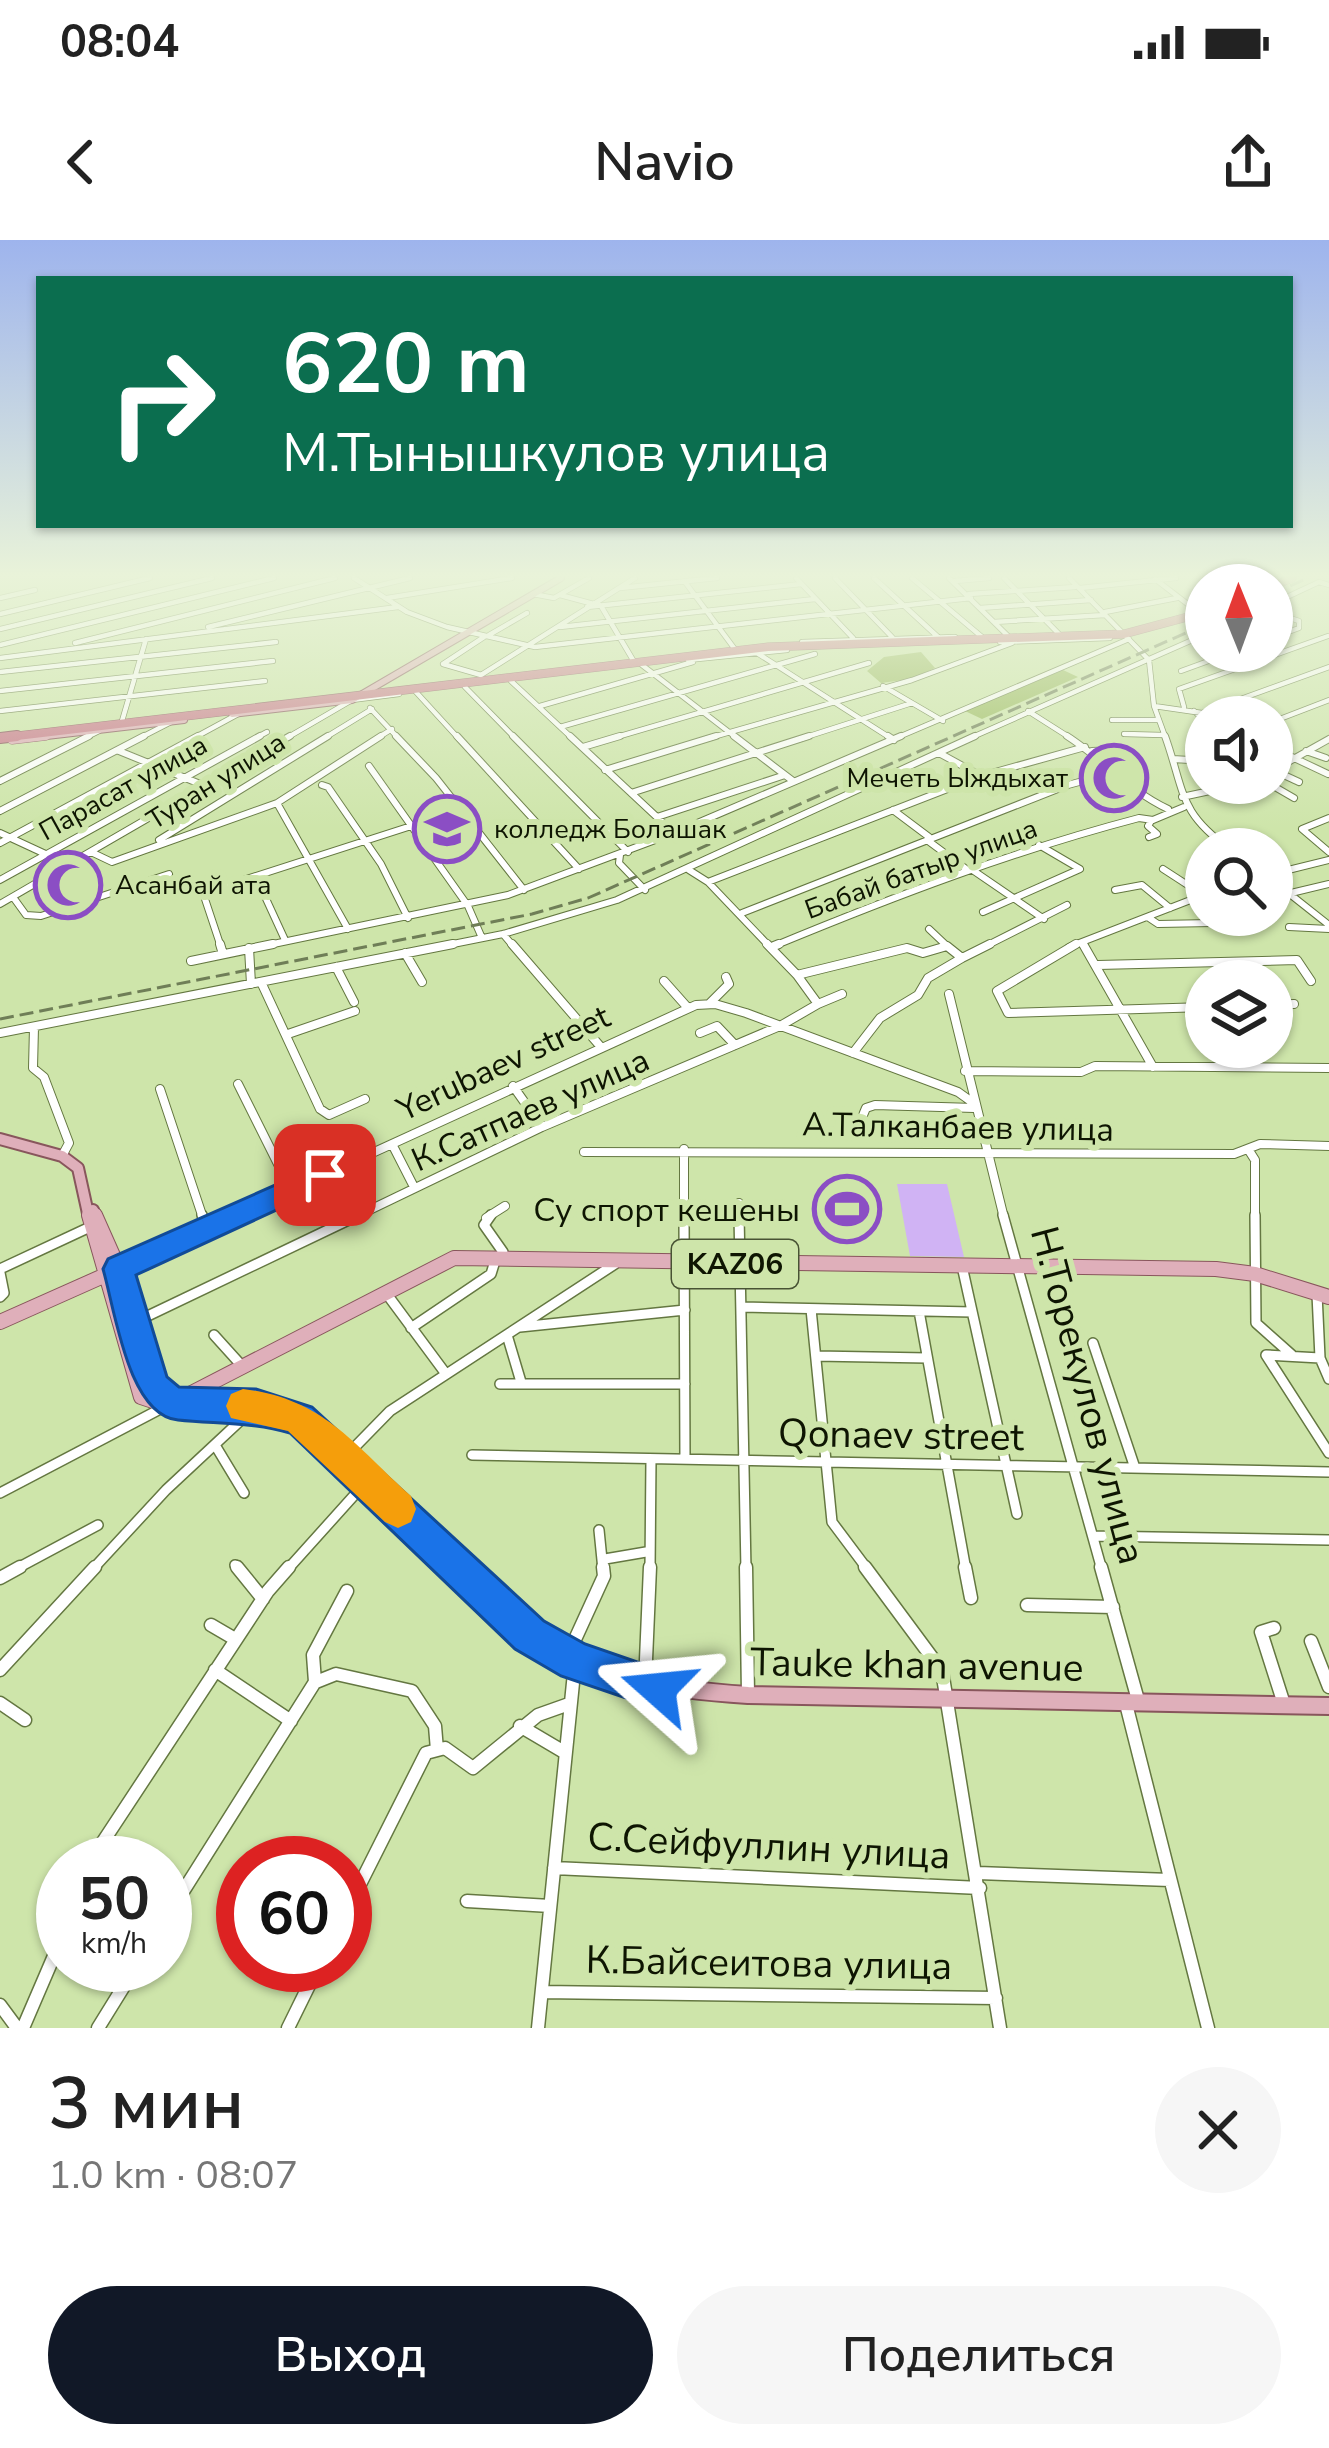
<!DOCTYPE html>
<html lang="ru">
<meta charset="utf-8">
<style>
body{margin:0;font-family:"Nunito Sans",sans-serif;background:#f6f6f6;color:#222;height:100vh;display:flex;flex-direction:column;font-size:45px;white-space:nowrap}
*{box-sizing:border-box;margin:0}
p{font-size:39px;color:#767676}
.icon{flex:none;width:66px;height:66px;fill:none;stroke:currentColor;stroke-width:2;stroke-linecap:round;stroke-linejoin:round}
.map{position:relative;height:1788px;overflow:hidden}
.drawer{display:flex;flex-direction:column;background:#fff;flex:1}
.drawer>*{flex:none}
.hud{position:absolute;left:36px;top:36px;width:1257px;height:252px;border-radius:0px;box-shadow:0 3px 9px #0004;background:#0b6e4f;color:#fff;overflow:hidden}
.needle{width:78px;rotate:359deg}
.tools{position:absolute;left:1185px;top:324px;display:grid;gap:24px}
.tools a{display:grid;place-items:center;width:108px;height:108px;border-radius:50%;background:#fff;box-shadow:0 3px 9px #0004;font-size:60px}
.speed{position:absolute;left:36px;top:1596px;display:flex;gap:24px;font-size:60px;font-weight:700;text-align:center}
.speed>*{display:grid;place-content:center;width:156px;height:156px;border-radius:50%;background:#fff;box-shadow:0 3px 9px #0004;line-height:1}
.speed small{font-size:30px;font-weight:400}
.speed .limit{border:18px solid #d22;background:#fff;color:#111}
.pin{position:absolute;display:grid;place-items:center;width:102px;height:102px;color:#fff;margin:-51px;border-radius:24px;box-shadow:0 6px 18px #0006}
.me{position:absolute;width:132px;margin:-66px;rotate:288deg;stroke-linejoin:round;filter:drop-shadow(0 0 9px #0008)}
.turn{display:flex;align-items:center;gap:42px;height:252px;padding:0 48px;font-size:54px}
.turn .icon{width:156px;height:156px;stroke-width:2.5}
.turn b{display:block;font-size:84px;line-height:102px}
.round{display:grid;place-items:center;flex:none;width:126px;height:126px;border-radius:63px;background:#f6f6f6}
.headline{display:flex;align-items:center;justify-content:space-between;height:204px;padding:0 48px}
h1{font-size:72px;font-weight:600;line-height:90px}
.primary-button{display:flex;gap:24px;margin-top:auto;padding:24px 48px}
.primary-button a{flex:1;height:138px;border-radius:72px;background:#111827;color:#fff;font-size:48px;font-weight:600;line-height:138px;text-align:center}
.primary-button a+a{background:#f6f6f6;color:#222}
.status{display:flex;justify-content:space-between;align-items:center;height:84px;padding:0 60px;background:#fff;direction:ltr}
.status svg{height:33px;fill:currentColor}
header{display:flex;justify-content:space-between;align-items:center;height:156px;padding:0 48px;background:#fff;font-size:54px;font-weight:600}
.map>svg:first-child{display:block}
.green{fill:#9bbb5f}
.water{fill:#d0b3f4}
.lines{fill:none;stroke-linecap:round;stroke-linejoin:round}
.minor-far4-casing{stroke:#647741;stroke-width:6}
.minor-far3-casing{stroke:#647741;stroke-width:8}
.minor-far2-casing{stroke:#647741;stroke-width:10}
.minor-far1-casing{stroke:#647741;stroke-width:12}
.minor-casing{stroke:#647741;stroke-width:15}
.major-far4-casing{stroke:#88565c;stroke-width:8}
.major-far3-casing{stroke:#88565c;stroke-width:9}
.major-far2-casing{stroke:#88565c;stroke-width:14}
.major-far1-casing{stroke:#88565c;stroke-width:16}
.major-casing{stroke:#88565c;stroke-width:20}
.highway-far1-casing{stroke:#88565c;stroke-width:9}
.highway-casing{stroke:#88565c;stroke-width:12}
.minor-far4{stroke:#fff;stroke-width:4.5}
.minor-far3{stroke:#fff;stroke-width:6}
.minor-far2{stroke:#fff;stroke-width:8}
.minor-far1{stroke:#fff;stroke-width:9}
.minor{stroke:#fff;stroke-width:12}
.major-far4{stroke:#dfafba;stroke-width:6}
.major-far3{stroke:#dfafba;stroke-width:8}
.major-far2{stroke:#dfafba;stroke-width:10}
.major-far1{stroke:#dfafba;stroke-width:14}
.major{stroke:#dfafba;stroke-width:16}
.highway-far1{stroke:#c9798c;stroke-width:8}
.highway{stroke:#c9798c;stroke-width:10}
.rail{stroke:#6f7e57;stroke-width:3;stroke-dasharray:14 6;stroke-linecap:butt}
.route{fill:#1a73e8;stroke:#114b97;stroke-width:3}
.slow{fill:#f59e0b}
.labels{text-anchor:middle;stroke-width:12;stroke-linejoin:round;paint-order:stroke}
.far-poi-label{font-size:27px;fill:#0e1502;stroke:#cee5aa;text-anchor:start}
.far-street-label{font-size:27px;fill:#0e1502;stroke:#cee5aa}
.shield{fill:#cee5aa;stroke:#485334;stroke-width:3}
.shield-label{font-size:30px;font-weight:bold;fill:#0e1502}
.street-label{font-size:33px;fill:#0e1502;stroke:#cee5aa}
.poi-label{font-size:33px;fill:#0e1502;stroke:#cee5aa;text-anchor:end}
.near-street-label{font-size:39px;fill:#0e1502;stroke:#cee5aa}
</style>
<div class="status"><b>08:04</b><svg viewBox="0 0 49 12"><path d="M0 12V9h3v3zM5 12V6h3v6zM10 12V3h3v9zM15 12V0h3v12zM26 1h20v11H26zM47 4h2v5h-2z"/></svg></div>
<header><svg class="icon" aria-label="back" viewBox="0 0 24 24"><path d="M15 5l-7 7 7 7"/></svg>Navio<svg class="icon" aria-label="share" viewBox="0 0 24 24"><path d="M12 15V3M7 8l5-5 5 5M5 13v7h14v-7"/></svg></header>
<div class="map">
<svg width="1329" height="1788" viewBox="0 0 1329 1788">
<rect width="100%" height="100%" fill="#cee5aa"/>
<!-- green -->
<path class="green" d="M921,412L935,428L911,439L881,443L867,431L884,417Z
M1063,430L1078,437L982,479L965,471Z"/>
<!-- water -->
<path class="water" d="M897,944H947L964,1017L910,1016Z"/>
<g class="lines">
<!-- minor-far4 casing -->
<g class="minor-far4-casing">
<path id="minor-far4" d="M354,338L407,372L447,387L535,407L971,358
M796,338L853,398
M835,338L892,397
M874,338L938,397
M912,338L982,397
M949,338L1009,397
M1004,338L1061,396
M1069,338L1149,420
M1155,339L1198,372
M955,341L989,338
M685,342L734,408
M1262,345L1279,338
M620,348L717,338
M1080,348L1176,338
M533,354L554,358L589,338
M969,354L1075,347
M560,355L601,366L633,420
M0,358L35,350
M387,358L512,338
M1272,364L1319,342L1329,345
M587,367L801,344
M980,368L1091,360
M1105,372L1177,358
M1272,372L1299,381V388L1272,398
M0,374L150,338
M994,382L1105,375
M208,387L410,338
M560,387L815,359
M0,389L212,338
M489,395L527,373
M484,397L443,424L481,435L635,338
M802,402L955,397
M1000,402L1110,398
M75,403L335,338
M0,405L274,338
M757,413L892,499
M0,418L398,367
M688,420L787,410
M1149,420L1154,466L1166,499
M642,425L738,499
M1181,431L1236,411
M0,432L276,402
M511,441L573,499
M883,446L943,481
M465,447L516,499
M0,451L273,421
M416,452L459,499
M540,466L693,422
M1154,466L1202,473L1329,427
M1184,467L1179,449L1328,396
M370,468L399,499
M0,471L265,441
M1028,471L1072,499
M1194,471L1206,482
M1112,480H1157
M122,481L146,399
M1272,482L1329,460
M560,487L815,414
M1124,494L1163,495
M83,499L99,491
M138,499L173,481
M192,499L240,473
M254,499L267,492
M285,499L352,460L399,454
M323,499L372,469
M376,499L392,489
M610,499L869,423
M706,499L912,440L1012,403
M800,499L912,463
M894,499L1129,399
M968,499L1206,394"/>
</g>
<!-- minor-far3 casing -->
<g class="minor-far3-casing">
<path id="minor-far3" d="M396,496L436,538L524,650
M457,496L579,629
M513,496L628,612
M570,496L674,593
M734,496L793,541
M888,496L894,500
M1067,496C1103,519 1129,551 1168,569
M1165,496C1185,552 1178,572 1230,609
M583,507L620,496
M119,511L205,546
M1092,511L1116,510
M1306,511L1326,518
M939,513L981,536
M1292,517L1328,534
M1173,519L1206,521
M369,526L468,666L482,698
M605,530L716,496
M1273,530L1299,542
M1272,531L1329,499
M0,541L89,496
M1268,543L1294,558
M322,545L328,547L381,624L408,678
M631,553L809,496
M1182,557L1247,543
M277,563L348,689
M893,570L929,597
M0,571L144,496
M657,577L785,535
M1329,578L1302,589L1329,612
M0,593L67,624
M1149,597L1157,594L1148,586L1151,581
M159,600L328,496
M927,600L966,629
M0,603L198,496
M91,612L112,622L277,563L381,496
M620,615L619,623L645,650
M971,629L1044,679
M1163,629L1203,655
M689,630L708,642L981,536L1085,507
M1272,634L1329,620
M1190,635L1206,645
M256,637L285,700
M0,640L260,496
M1272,640L1329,685
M708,642L770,707
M1115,650L1142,645L1170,668
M1291,653L1329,644
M13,657L26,675L41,676L169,634
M0,664L290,496
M983,672L1080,629L1039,605
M742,673L1068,545L1116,532
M1149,678L1158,684L1266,682L1255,675
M1289,687L1329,689
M929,689L947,706
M503,694L514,707
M1082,702L1085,707
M774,706C895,656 1013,611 1139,578L1153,580L1184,567
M221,707L203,653L461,570
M259,707L508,655L674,593L901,496
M438,707L503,694L617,660L975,496
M984,707L1067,665
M1069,707L1206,654"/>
</g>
<!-- minor-far2 casing -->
<g class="minor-far2-casing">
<path id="minor-far2" d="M220,704L223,714
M512,704L600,806
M767,704L797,735
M1076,704L997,751L1008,773L1206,767
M1083,704L1153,827
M774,706L779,704
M249,708L251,744
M405,713L422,742
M191,721L273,704
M1098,725L1297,720L1311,741
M336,727L354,762
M664,741L688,768
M261,742L320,869L329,875L365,859
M949,754L1004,978
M709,764L729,744L726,737
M818,764L842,754
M1272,765L1294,764
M34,787L33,828L44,837L69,903L62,916
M0,793L453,704
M700,793L717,786L735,805
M288,794L355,771
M853,813L880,778L918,755L928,738L962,718
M965,831L1081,832L1095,826L1329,828
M238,844L291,950
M513,846L542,887
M160,849L203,978
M861,880L866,868L875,865L974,868
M392,904L414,947
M684,909V978
M1248,909L1255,920V978
M584,912L1234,914L1260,904L1329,906
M739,963V978
M230,978L696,765L715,764L746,773L958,852L972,862
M353,978L542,887L780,786L818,764L797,735L907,708L923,713L947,706L962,718L990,704
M486,978L505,966"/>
</g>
<!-- minor-far1 casing -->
<g class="minor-far1-casing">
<path id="minor-far1" d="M202,975L207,988
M491,975L484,985L503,1012L502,1019
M684,975L685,1219
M739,975L746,1330
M1003,975L1102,1330
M1255,975L1256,1083L1292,1115
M962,1026L1017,1274
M120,1028L237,975
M0,1029L90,987
M0,1033L4,1053L0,1057
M386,1053L446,1134
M1317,1054L1320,1118L1329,1139
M742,1067L972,1072
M811,1069L832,1282L868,1330
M919,1071L966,1330
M133,1083L359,975
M520,1087L685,1070
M411,1088L491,1034L495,1021
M214,1095L242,1126
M507,1095L521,1142
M1093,1103L1135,1228
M816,1116L927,1118
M1320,1118L1266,1115L1329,1213
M500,1144H685
M215,1205L244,1253
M472,1215L1329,1232
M344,1218L390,1171L615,1024
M0,1253L166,1166
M599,1290L603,1330
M1093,1296L1329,1300
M605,1319L646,1312
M235,1325L239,1330
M14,1330L98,1285
M92,1330L166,1250L255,1167
M287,1330L367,1241
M650,1330L651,1219"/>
</g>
<!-- minor casing -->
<g class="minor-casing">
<path id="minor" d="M237,1327L263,1359
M746,1327L748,1454
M865,1327L942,1431L1000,1788
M965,1327L971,1358
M1101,1327L1138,1460
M0,1338L20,1327
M1027,1365L1113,1367
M211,1385L235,1399
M1274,1388L1261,1392L1284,1464
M1311,1401L1329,1447
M567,1417L604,1336L603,1327
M0,1430L95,1327
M215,1430L291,1481
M316,1442L336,1434L412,1451L435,1486L437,1510
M645,1443L650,1327
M0,1463L25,1480
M1126,1464L1208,1788
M520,1486L564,1512
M89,1623L268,1351L289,1327
M554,1628L980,1648
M978,1633L1170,1640
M467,1661L550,1666
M345,1674L426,1513L445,1508L473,1528L538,1475L569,1464
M165,1680L315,1442L313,1415L347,1351
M542,1752L996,1758
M0,1765L17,1788
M23,1788L63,1695
M98,1788L137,1725
M288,1788L319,1725
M538,1788L575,1423"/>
</g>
<!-- major-far4 casing -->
<g class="major-far4-casing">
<path id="major-far4" d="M232,474L352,460L561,338
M21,499L184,480"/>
</g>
<!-- major-far3 casing -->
<g class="major-far3-casing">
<path id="major-far3" d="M12,500L46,496"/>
</g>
<!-- major-far2 casing -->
<g class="major-far2-casing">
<path id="major-far2" d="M0,899L62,916L78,928L89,978
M93,970L96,978"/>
</g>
<!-- major-far1 casing -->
<g class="major-far1-casing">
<path id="major-far1" d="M89,975L141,1157L156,1162L257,1166L300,1179L461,1330
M95,975L119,1029L154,1147L173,1163
M0,1082L110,1033
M176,1161L454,1018L1216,1029L1255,1034L1329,1057"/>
</g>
<!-- major casing -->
<g class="major-casing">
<path id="major" d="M458,1327C482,1350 506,1379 534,1397C599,1441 671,1450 748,1455L1329,1466"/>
</g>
<!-- highway-far1 casing -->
<g class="highway-far1-casing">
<path id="highway-far1" d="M1272,346L1292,338
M0,498L768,407L1124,394L1206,372"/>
</g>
<!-- highway casing -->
<g class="highway-casing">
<path id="highway" d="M0,498L17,496"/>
</g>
<!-- minor-far4 -->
<use href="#minor-far4" class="minor-far4"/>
<!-- minor-far3 -->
<use href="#minor-far3" class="minor-far3"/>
<!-- minor-far2 -->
<use href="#minor-far2" class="minor-far2"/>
<!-- minor-far1 -->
<use href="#minor-far1" class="minor-far1"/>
<!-- minor -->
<use href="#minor" class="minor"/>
<!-- major-far4 -->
<use href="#major-far4" class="major-far4"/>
<!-- major-far3 -->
<use href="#major-far3" class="major-far3"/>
<!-- major-far2 -->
<use href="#major-far2" class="major-far2"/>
<!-- major-far1 -->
<use href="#major-far1" class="major-far1"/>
<!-- major -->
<use href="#major" class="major"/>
<!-- highway-far1 -->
<use href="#highway-far1" class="highway-far1"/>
<!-- highway -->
<use href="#highway" class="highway"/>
<!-- rail -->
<path class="rail" d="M1272,354L1308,338
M0,779L532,674L588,658L1206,384"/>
</g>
<!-- sky -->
<linearGradient id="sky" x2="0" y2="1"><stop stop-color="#9eb4ed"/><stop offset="0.57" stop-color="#e9f3d9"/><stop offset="1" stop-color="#e9f3d9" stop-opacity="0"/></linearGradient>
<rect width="1329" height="588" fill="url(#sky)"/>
<!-- route -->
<path class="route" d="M325,923L335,927L339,935L335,943L136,1035L167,1137L179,1147L256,1149L312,1167L544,1381L585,1404L672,1434L679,1449L672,1463L658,1469L561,1436L515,1409L290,1193C252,1182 217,1184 178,1180C128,1175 115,1070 103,1029L108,1019Z"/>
<!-- slow -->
<path class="slow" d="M243,1149C324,1159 353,1204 411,1256L416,1269L411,1282L398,1288L385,1282L288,1191L231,1178L226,1166L231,1154Z"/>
<!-- icons -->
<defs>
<g id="mosque-ring" transform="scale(3.45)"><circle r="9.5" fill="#cee5aa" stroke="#8b4ec4" stroke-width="1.5"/><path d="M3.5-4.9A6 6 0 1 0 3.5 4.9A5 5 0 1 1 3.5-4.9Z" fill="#8b4ec4"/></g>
<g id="university-ring" transform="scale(3.45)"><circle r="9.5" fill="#cee5aa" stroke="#8b4ec4" stroke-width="1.5"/><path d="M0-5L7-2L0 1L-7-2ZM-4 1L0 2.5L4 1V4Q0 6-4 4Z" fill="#8b4ec4"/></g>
<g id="stadium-ring" transform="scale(3.45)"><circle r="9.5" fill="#cee5aa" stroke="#8b4ec4" stroke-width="1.5"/><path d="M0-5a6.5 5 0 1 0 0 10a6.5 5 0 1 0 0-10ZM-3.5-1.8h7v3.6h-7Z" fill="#8b4ec4"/></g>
</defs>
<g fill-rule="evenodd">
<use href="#mosque-ring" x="1114" y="538"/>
<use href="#university-ring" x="447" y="589"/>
<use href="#mosque-ring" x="68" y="645"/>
<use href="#stadium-ring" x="847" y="969"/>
</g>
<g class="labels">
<!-- far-poi labels -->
<g class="far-poi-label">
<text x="1068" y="547" text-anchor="end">Мечеть Ыждыхат</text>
<text x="494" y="598">колледж Болашак</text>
<text x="115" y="654">Асанбай ата</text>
</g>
<!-- far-street labels -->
<g class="far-street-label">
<text transform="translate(216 541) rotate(-32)" y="9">Туран улица</text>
<text transform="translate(123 548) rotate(-29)" y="9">Парасат улица</text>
<text transform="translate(921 629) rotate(-20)" y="9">Бабай батыр улица</text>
</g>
<!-- shield labels -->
<rect class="shield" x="672" y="1000" width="126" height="48" rx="9"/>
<g class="shield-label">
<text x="735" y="1034">KАZ06</text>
</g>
<!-- street labels -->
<g class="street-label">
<text transform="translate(503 822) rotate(-25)" y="12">Yerubaev street</text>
<text transform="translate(530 869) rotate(-24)" y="12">К.Сатпаев улица</text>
<text transform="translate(958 886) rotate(1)" y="12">А.Талканбаев улица</text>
</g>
<!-- poi labels -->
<g class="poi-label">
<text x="800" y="981">Су спорт кешены</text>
</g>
<!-- near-street labels -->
<g class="near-street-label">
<text transform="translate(1089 1155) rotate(75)" y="14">Н.Торекулов улица</text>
<text transform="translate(901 1194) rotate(1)" y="14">Qonaev street</text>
<text transform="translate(917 1424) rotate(1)" y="14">Tauke khan avenue</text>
<text transform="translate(769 1605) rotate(3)" y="14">С.Сейфуллин улица</text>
<text transform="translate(769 1722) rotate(1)" y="14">К.Байсеитова улица</text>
</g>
</g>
</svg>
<div class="tools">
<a><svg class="needle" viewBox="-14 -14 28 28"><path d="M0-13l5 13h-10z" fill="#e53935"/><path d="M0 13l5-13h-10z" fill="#767676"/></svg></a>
<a><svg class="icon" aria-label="sound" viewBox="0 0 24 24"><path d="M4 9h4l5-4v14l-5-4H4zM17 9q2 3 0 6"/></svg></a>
<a><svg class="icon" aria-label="search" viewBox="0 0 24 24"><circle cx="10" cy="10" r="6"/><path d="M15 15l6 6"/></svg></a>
<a><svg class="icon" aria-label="layers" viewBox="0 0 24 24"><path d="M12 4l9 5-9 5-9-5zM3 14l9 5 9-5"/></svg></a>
</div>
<div class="speed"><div>50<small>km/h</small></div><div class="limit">60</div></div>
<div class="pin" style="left:325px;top:935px;background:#d93025"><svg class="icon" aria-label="arrive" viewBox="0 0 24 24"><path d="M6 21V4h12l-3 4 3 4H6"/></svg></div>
<svg class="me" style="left:658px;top:1449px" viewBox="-20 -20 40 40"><path d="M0-17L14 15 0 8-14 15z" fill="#1a73e8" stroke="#fff" stroke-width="4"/></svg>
<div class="hud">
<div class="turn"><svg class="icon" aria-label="right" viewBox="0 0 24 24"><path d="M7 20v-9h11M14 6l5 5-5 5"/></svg><div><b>620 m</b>М.Тынышкулов улица</div></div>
</div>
</div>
<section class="drawer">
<div class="headline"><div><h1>3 мин</h1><p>1.0 km · 08:07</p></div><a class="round"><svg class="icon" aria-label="close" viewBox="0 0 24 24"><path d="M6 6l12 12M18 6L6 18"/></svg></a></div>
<div class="primary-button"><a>Выход</a><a>Поделиться</a></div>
</section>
